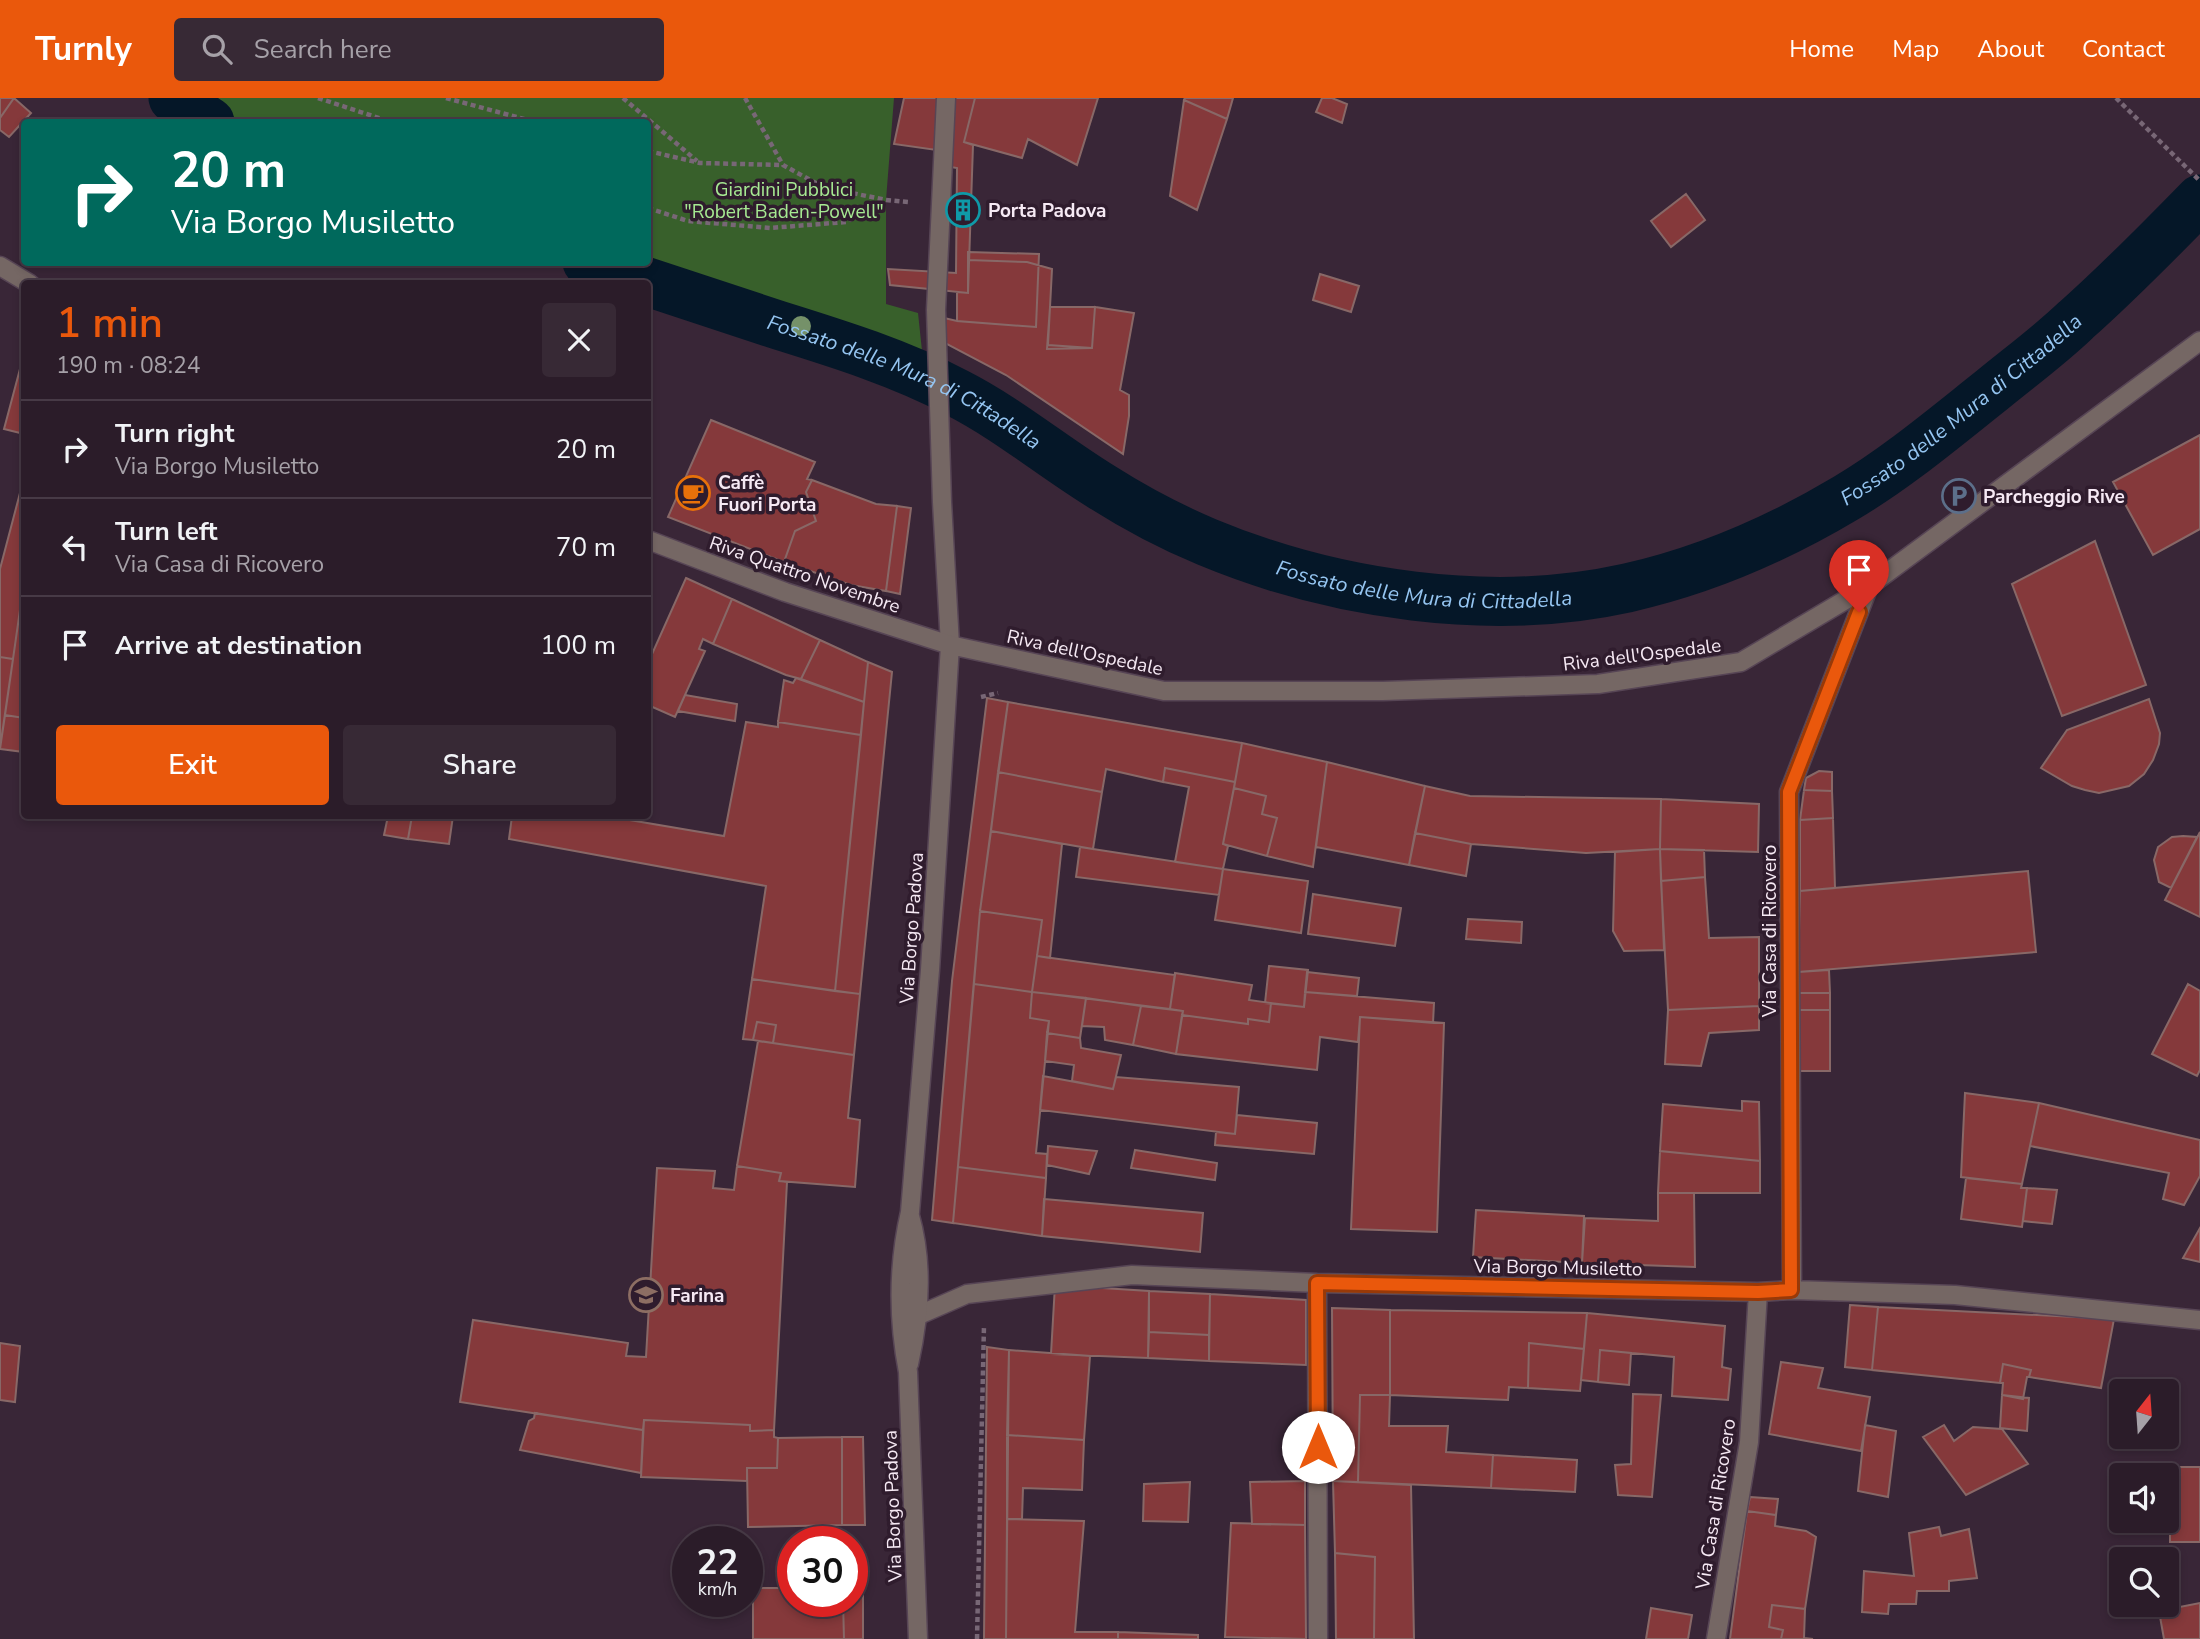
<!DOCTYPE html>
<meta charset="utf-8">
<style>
body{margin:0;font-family:"Nunito Sans",sans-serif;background:#372935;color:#f1f3f6;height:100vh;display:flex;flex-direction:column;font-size:26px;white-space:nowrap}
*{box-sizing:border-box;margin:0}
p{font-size:23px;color:#a6a1a8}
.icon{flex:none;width:38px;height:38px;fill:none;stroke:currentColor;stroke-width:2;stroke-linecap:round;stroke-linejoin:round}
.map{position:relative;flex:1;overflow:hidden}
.drawer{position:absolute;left:21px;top:182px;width:630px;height:539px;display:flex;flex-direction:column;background:#2b1c29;border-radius:7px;box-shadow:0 4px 10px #0003,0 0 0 2px #473a46}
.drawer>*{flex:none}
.guide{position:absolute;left:21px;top:21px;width:630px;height:147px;border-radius:7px;box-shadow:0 4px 10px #0003,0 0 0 2px #473a46;background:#00695c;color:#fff;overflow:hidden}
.needle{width:46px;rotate:17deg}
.fabs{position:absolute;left:2109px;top:1281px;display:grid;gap:14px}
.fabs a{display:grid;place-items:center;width:70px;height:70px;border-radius:7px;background:#2b1c29;box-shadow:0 4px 10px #0003,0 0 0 2px #473a46;font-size:35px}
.speed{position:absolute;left:672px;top:1428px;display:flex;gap:14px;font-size:35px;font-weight:700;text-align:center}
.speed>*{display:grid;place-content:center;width:91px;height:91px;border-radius:50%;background:#2b1c29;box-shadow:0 4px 10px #0003,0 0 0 2px #473a46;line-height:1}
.speed small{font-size:18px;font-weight:400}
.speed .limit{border:10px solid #d22;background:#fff;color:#111}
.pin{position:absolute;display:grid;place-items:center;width:60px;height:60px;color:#fff;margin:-72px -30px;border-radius:50% 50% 50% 0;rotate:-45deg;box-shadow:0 0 7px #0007}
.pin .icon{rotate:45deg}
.me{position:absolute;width:77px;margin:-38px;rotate:0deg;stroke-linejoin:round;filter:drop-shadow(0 0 5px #0008)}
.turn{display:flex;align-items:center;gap:24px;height:147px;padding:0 35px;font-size:32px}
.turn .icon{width:91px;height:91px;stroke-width:2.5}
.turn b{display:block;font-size:49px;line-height:60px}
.round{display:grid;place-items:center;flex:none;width:74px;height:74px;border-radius:7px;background:#372935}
.head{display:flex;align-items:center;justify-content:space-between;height:119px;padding:0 35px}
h1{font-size:42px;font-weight:600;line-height:52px;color:#ea580c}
.button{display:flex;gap:14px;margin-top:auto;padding:14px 35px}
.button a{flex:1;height:80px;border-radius:7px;background:#ea580c;color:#fff;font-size:28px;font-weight:600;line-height:80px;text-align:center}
.button a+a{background:#372935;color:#f1f3f6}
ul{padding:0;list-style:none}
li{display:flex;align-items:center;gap:21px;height:98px;padding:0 35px;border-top:2px solid #473a46}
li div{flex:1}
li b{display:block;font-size:26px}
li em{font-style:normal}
header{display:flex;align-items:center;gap:42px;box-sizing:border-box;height:98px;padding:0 35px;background:#ea580c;color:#fff}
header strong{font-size:33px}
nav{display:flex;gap:38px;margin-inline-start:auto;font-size:24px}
.search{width:490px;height:63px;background:#372935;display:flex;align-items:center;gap:18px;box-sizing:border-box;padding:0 24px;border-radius:7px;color:#a6a1a8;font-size:26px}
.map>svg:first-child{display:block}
.green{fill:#38602b}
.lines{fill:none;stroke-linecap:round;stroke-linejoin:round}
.canal{stroke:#051728;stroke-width:49}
.building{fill:#85393b;stroke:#886867;stroke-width:2}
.minor-casing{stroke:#574555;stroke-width:21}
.tertiary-casing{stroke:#574555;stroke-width:21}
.path{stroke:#786776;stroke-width:4.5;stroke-dasharray:5 3.5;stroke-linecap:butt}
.minor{stroke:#756764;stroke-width:18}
.tertiary{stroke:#756764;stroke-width:18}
.tree{fill:#759169}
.route-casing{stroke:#983908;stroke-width:18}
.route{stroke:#ea580c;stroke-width:12}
.labels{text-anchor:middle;stroke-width:7;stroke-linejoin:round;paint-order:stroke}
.park-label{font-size:19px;fill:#a6e992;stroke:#2f1c2d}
.poi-label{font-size:19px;font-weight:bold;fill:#f6e9f4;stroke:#2f1c2d;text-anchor:start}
.street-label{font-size:19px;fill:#f6e9f4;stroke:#2f1c2d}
.water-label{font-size:21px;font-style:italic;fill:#95c5f1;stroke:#2f1c2d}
</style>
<header>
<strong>Turnly</strong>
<div class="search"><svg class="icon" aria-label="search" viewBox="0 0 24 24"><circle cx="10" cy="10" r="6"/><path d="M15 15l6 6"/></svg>Search here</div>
<nav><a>Home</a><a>Map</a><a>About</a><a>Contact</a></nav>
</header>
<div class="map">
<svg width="2200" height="1541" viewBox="0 0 2200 1541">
<rect width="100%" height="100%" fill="#392637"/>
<!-- green -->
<path class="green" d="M204,0H894L886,102V206L918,215L922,253L641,165L648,164V24H246L222,14Z"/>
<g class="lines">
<!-- canal -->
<g class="canal">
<path d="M173,0L210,24"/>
<path id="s1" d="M587,164C651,185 715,206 778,227C839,246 900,265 957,295C1008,321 1053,359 1102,389C1135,410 1171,429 1207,444C1334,497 1492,520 1627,490C1703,473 1779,440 1846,400C1898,369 1944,330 1992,292C2020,269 2050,247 2076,222C2119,184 2160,142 2200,101"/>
</g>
</g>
<!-- building -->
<path class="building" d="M0,0H14L0,20Z
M14,0L31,15L9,39L0,32V20Z
M904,0H975L964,44L973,47L968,195L890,187L888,171L956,175L957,70L945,68L951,54L894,46Z
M975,0H1098L1077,67L1028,41L1022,60L964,44Z
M1185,0H1233L1227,21L1184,2Z
M1322,0H1332L1347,6L1342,25L1316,14Z
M1184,2L1227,21L1197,112L1170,98Z
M1686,96L1705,122L1671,149L1651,123Z
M968,154L1039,156L1036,229L957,223V194L968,195Z
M968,162L1027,164L1052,171L1048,247L1092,250L1095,209L1134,215L1120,292L1129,297V318L1123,356L1006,277L941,243L940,219L957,223V194L968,195Z
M1320,176L1359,188L1351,214L1313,202Z
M1050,209H1095L1092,250L1047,251Z
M20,271L24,273V336L4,331Z
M711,322L815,364L807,381L812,382L806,394L816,423L795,433L784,464L668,419Z
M2200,337V431L2153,457L2113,384Z
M812,382L876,406L897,408L886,493L851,487L784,464L795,433L816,423L806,394Z
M20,395L24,396V484L13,561L0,559V471Z
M897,408L911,410L900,496L886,493Z
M2095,443L2146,587L2062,618L2012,486Z
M686,480L732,501L713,546L703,541L699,551L705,553L675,619L648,607V565Z
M24,484V620L5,617Z
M732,501L820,542L801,581L786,577L713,546Z
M820,542L868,564L864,604L801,581Z
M0,559L13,561L0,650Z
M868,564L892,574L860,896L835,893Z
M796,580L864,604L861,637L778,624L784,582L793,585Z
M685,597L737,606L735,623L678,613Z
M987,600L1008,604L980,813L953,1125L932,1122L952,883Z
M2149,601L2160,635L2159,646L2153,662L2144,676L2129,688L2099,695L2085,692L2072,688L2041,670L2067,632Z
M1008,604L1242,645L1235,684L1165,670L1163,684L1106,671L1102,694L998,674Z
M5,617L24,620V654L0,651Z
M746,624L778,629V624L861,637L835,893L752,881L766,788L509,741L512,718H606L724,738Z
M1242,645L1327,664L1313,769L1267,758L1277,720L1262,716L1266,698L1234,690Z
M1327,664L1425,688L1409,767L1316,749Z
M1165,670L1235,684L1223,746L1228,748L1223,771L1175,764L1189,689L1163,684Z
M1819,673L1832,674V693L1804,692L1806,680Z
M998,674L1102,694L1093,751L991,733Z
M1425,688L1470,698L1661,701L1660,751L1586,755L1471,746L1415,735Z
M1234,690L1266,698L1262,716L1277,720L1267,758L1223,746Z
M1804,692L1832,693L1833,720L1800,722Z
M1661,701L1759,706L1758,754L1660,751Z
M192,718H218L217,721Z
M388,718H412L408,741L384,737Z
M412,718H453L449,746L408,741Z
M1833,720L1835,790L1800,793V722Z
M991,733L1062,746L1050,860L1037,858L1042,822L980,813Z
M2200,734V819L2165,802Z
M1415,735L1471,746L1466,778L1409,767Z
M2183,738L2197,739L2171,790L2159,784L2154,762L2158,749L2172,739Z
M1080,749L1223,771L1219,797L1076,779Z
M1660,751L1704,752L1705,779L1661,783Z
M1660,751L1664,852L1624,853L1613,833L1615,754Z
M1223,771L1308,783L1301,835L1215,822Z
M2028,773L2036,854L1798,874L1800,793Z
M1705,779L1709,840L1759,839V908L1668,912L1661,783Z
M1313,796L1401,810L1395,848L1308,836Z
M980,813L1042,822L1032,894L974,886Z
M1468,821L1522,824L1521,845L1466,841Z
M1037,858L1175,877L1170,911L1032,894Z
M1269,868L1308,872L1304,909L1265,905Z
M1829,872L1830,895H1798V874Z
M1307,874L1359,880L1357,898L1305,894Z
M1175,875L1252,887L1249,902L1271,905L1269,924L1248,921V926L1182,917L1183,913L1170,911Z
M752,881L860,896L854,957L773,945L776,927L757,924L753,942L743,941Z
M974,886L1032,894L1030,920L1049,923L1036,1055L1047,1056L1046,1080L958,1069Z
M2188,886L2200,893V972L2197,978L2152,956Z
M1032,894L1086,900L1080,940L1047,935L1049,923L1030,920Z
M1305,894L1434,905L1433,925L1360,919L1358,944L1320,939L1317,972L1176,956L1182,917L1248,926V921L1269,924L1271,905L1304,909Z
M1798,895H1830V912H1798Z
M1086,900L1141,908L1133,947L1105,942L1104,929L1082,928Z
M1141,908L1183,913L1176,956L1133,947Z
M1759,908V932L1709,935L1701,968L1665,966L1668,912Z
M1798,912H1830V973H1799Z
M1360,919L1444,925L1437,1134L1351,1131Z
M757,924L776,927L773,945L753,942Z
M1047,935L1080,940L1081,950L1121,957L1113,991L1072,983L1074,967L1045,963Z
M758,943L854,957L848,1020L860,1022L855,1089L779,1083L781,1075L737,1068Z
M1043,978L1113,991L1116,979L1239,989L1235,1036L1040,1012Z
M1965,995L2039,1005L2022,1086L1961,1079Z
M1742,1003L1759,1004L1760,1063L1660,1053L1663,1006L1742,1013Z
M2039,1005L2200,1042V1078L2184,1107L2163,1101L2169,1075L2030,1048Z
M1237,1017L1317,1025L1314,1056L1215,1047L1216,1034L1235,1036Z
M1048,1048L1097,1053L1089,1076L1047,1067Z
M1135,1052L1217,1065L1215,1082L1131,1070Z
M1660,1053L1760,1063V1095H1658Z
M737,1068L781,1075L779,1083L787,1084L774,1332L750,1333V1327L644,1322L643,1332L460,1304L473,1222L628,1245L626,1258L646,1259L657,1070L715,1073L713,1090L734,1092Z
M958,1069L1046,1080L1042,1138L953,1125Z
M1966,1080L2022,1086L2021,1090H2027L2022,1129L1961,1121Z
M2027,1090L2057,1092L2052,1126L2023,1123Z
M1658,1095H1694L1695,1169L1582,1165L1585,1120L1658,1123Z
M1044,1101L1203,1115L1200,1154L1042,1138Z
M1476,1112L1584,1118L1582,1165L1473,1159Z
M2200,1130V1164L2183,1160Z
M1055,1187L1149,1193L1148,1260L1051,1256Z
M1149,1193L1210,1196L1209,1237L1149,1234Z
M1210,1196L1306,1202V1267L1209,1263Z
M1850,1207L1878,1209L1872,1272L1845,1269Z
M1878,1209L2114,1221L2101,1290L2029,1279L2031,1272L2003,1266L2000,1285L1872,1272Z
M1332,1210L1390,1212V1297H1360L1358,1384L1333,1383Z
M1390,1212L1587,1215L1584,1251L1529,1245L1528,1290L1509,1289L1508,1302L1390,1297Z
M1587,1215L1725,1228L1722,1269L1731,1271L1728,1302L1672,1298L1674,1259L1600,1252L1598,1284L1581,1282Z
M1149,1234L1209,1237V1263L1148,1260Z
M0,1245L20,1248L15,1304L0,1302Z
M1529,1245L1584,1251L1580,1293L1528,1290Z
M987,1249L1009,1252L1006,1541H984Z
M1009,1252L1090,1258L1084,1342L1007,1337Z
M1600,1252L1631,1255L1629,1287L1598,1284Z
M1781,1264L1823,1270L1818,1290L1870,1299L1861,1353L1769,1336Z
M2003,1266L2031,1272L2029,1279H2027L2023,1301L2002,1297L2003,1285H2000Z
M1633,1296L1661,1297L1652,1399L1618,1397L1615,1367L1631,1366Z
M1360,1297H1390L1389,1328H1448L1446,1354L1493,1357L1491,1390L1358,1384Z
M2002,1297L2029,1300L2027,1333L2000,1330Z
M535,1315L643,1332L641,1375L520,1352L529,1323L534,1320Z
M644,1322L750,1327V1333L774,1332V1339L778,1340L777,1370H747V1383L641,1379Z
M1865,1327L1896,1333L1888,1399L1858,1393Z
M1944,1327L1954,1343L1973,1329L2002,1331L2028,1366L1966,1397L1923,1339Z
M1007,1337L1084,1342L1082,1392L1023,1390L1022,1421H1007Z
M842,1339H863L865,1427H842Z
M842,1339V1427L748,1429L747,1370H777L778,1340Z
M1493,1357L1577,1362L1575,1394L1491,1390Z
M2170,1369H2200V1444H2170Z
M1305,1383V1427L1252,1426L1250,1384Z
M1333,1383L1411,1387L1414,1541H1374L1375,1459L1335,1455Z
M1190,1384L1188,1424L1143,1423L1144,1386Z
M1750,1399L1778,1401L1776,1417L1747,1413Z
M1747,1413L1776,1417L1775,1428L1806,1433L1816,1439L1805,1511L1772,1507L1769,1529L1783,1532L1781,1541H1730Z
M1007,1421L1084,1423L1075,1534H1118V1541H1006Z
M1231,1425L1305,1427L1306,1541L1225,1539Z
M1939,1429L1941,1438L1969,1431L1977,1480L1949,1483V1493H1917L1916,1506H1889L1888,1516L1862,1514L1864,1473L1914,1478L1909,1435Z
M1335,1455L1375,1459L1374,1541H1336Z
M852,1488H863V1541H844L843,1503H852Z
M753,1490H793V1503H843L844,1541H753Z
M2200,1505V1541H2164L2159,1513Z
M1772,1507L1805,1511L1804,1540L1813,1541H1781L1783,1532L1769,1529Z
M1651,1510L1692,1517L1688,1541H1646Z
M1118,1534L1198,1537V1541H1118Z"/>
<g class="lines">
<!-- minor casing -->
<g class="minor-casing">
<path id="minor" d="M946,0L936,212L942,404L950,547
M1317,1185L1318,1541
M1792,1192L1789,694L1869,488
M919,1217L967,1196L1132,1177L1317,1185L1758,1194L1792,1192L1955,1197L2200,1222
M1716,1541L1749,1344L1758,1194"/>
</g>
<!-- tertiary casing -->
<g class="tertiary-casing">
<path id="tertiary" d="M0,168L30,186
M648,442L785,494L950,547L1164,593H1383L1598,586L1741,564L1869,488L2200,243
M909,1266C920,1217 924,1167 910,1118
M918,1541L908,1274C898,1222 898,1166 910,1114L930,872L950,547"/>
</g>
<!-- path -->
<path class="path" d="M318,0L391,24
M446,0L535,24
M623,0L697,63
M745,0L783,67L823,89L886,102L908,104
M2116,0L2200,83
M648,53L700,65L782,67
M648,110L688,123L770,130L846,124L886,102
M981,599L998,595
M977,1541L984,1227"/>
<!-- minor -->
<use href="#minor" class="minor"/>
<!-- tertiary -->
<use href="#tertiary" class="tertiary"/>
</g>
<!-- trees -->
<circle class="tree" cx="801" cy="228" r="10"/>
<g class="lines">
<!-- route casing -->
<g class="route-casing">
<path id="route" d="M1318,1349L1317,1185L1758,1194L1791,1192L1789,694L1859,514"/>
</g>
<!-- route -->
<use href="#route" class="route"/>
</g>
<!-- icons -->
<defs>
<g id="building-ring" transform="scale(1.75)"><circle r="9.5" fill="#2f1c2d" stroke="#0f9aa8" stroke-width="1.5"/><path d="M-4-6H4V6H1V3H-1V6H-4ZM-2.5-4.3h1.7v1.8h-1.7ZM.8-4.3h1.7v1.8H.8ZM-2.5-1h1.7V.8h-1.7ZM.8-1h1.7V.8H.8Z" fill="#0f9aa8"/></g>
<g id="cafe-ring" transform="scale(1.75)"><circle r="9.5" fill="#2f1c2d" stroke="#e8710a" stroke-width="1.5"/><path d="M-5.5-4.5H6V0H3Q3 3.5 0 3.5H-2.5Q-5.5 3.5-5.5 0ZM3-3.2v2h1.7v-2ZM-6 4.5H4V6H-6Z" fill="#e8710a"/></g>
<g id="parking-ring" transform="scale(1.75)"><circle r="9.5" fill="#2f1c2d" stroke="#5c6f8a" stroke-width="1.5"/><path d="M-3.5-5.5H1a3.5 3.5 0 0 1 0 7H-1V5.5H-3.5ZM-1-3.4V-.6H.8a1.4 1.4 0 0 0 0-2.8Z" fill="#5c6f8a"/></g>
<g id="school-ring" transform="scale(1.75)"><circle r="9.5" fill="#2f1c2d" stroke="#8d6e63" stroke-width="1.5"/><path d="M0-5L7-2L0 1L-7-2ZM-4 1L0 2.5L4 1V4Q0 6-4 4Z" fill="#8d6e63"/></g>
</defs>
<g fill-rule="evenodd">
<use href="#building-ring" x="963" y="112"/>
<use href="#cafe-ring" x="693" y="395"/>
<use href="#parking-ring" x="1959" y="398"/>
<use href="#school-ring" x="646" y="1197"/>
</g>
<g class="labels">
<!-- park labels -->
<g class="park-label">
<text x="784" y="98">Giardini Pubblici<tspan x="784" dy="22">"Robert Baden-Powell"</tspan></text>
</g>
<!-- poi labels -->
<g class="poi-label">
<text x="988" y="119">Porta Padova</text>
<text x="718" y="391">Caffè<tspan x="718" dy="22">Fuori Porta</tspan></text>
<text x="1983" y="405">Parcheggio Rive</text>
<text x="670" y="1204">Farina</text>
</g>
<!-- street labels -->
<g class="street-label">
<text transform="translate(805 476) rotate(19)" y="7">Riva Quattro Novembre</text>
<text transform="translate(1085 554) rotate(12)" y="7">Riva dell'Ospedale</text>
<text transform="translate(1642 556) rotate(-7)" y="7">Riva dell'Ospedale</text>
<text transform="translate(911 830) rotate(-86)" y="7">Via Borgo Padova</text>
<text transform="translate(1769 833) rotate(-90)" y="7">Via Casa di Ricovero</text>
<text transform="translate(1558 1169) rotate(1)" y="7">Via Borgo Musiletto</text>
<text transform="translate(1715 1406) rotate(-81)" y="7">Via Casa di Ricovero</text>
<text transform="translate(892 1408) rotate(-92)" y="7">Via Borgo Padova</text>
</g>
<!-- water labels -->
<g class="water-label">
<text dy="7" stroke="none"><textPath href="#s1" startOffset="340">Fossato delle Mura di Cittadella</textPath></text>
<text dy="7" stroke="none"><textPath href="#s1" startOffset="1496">Fossato delle Mura di Cittadella</textPath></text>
<text dy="7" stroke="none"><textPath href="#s1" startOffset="908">Fossato delle Mura di Cittadella</textPath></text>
</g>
</g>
</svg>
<div class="fabs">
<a><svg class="needle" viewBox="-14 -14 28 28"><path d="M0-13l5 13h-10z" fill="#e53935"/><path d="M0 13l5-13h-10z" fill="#a6a1a8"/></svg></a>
<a><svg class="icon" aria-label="sound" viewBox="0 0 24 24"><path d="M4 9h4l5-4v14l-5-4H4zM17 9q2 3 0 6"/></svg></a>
<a><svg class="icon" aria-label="search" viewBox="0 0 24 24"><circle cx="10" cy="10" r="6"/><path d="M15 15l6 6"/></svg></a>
</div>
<div class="speed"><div>22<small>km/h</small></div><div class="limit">30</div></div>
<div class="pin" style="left:1859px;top:514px;background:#d93025"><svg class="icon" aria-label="arrive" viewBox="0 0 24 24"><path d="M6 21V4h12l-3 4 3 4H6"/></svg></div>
<svg class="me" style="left:1318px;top:1349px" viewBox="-20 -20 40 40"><circle r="19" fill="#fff"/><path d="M0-13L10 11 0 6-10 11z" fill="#ea580c"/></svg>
<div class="guide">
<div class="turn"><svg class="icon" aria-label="right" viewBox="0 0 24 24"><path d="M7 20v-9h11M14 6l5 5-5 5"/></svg><div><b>20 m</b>Via Borgo Musiletto</div></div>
</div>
<section class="drawer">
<div class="head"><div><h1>1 min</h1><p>190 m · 08:24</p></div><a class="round"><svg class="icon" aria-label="close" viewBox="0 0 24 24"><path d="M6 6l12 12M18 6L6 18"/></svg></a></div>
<ul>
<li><svg class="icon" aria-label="right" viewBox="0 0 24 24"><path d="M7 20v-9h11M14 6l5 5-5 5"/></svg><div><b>Turn right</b><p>Via Borgo Musiletto</p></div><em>20 m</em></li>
<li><svg class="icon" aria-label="left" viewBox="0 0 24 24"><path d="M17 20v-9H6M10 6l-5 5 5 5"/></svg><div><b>Turn left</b><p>Via Casa di Ricovero</p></div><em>70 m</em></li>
<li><svg class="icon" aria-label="arrive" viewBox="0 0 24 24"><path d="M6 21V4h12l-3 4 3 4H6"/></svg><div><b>Arrive at destination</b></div><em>100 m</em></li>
</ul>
<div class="button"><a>Exit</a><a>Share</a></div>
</section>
</div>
